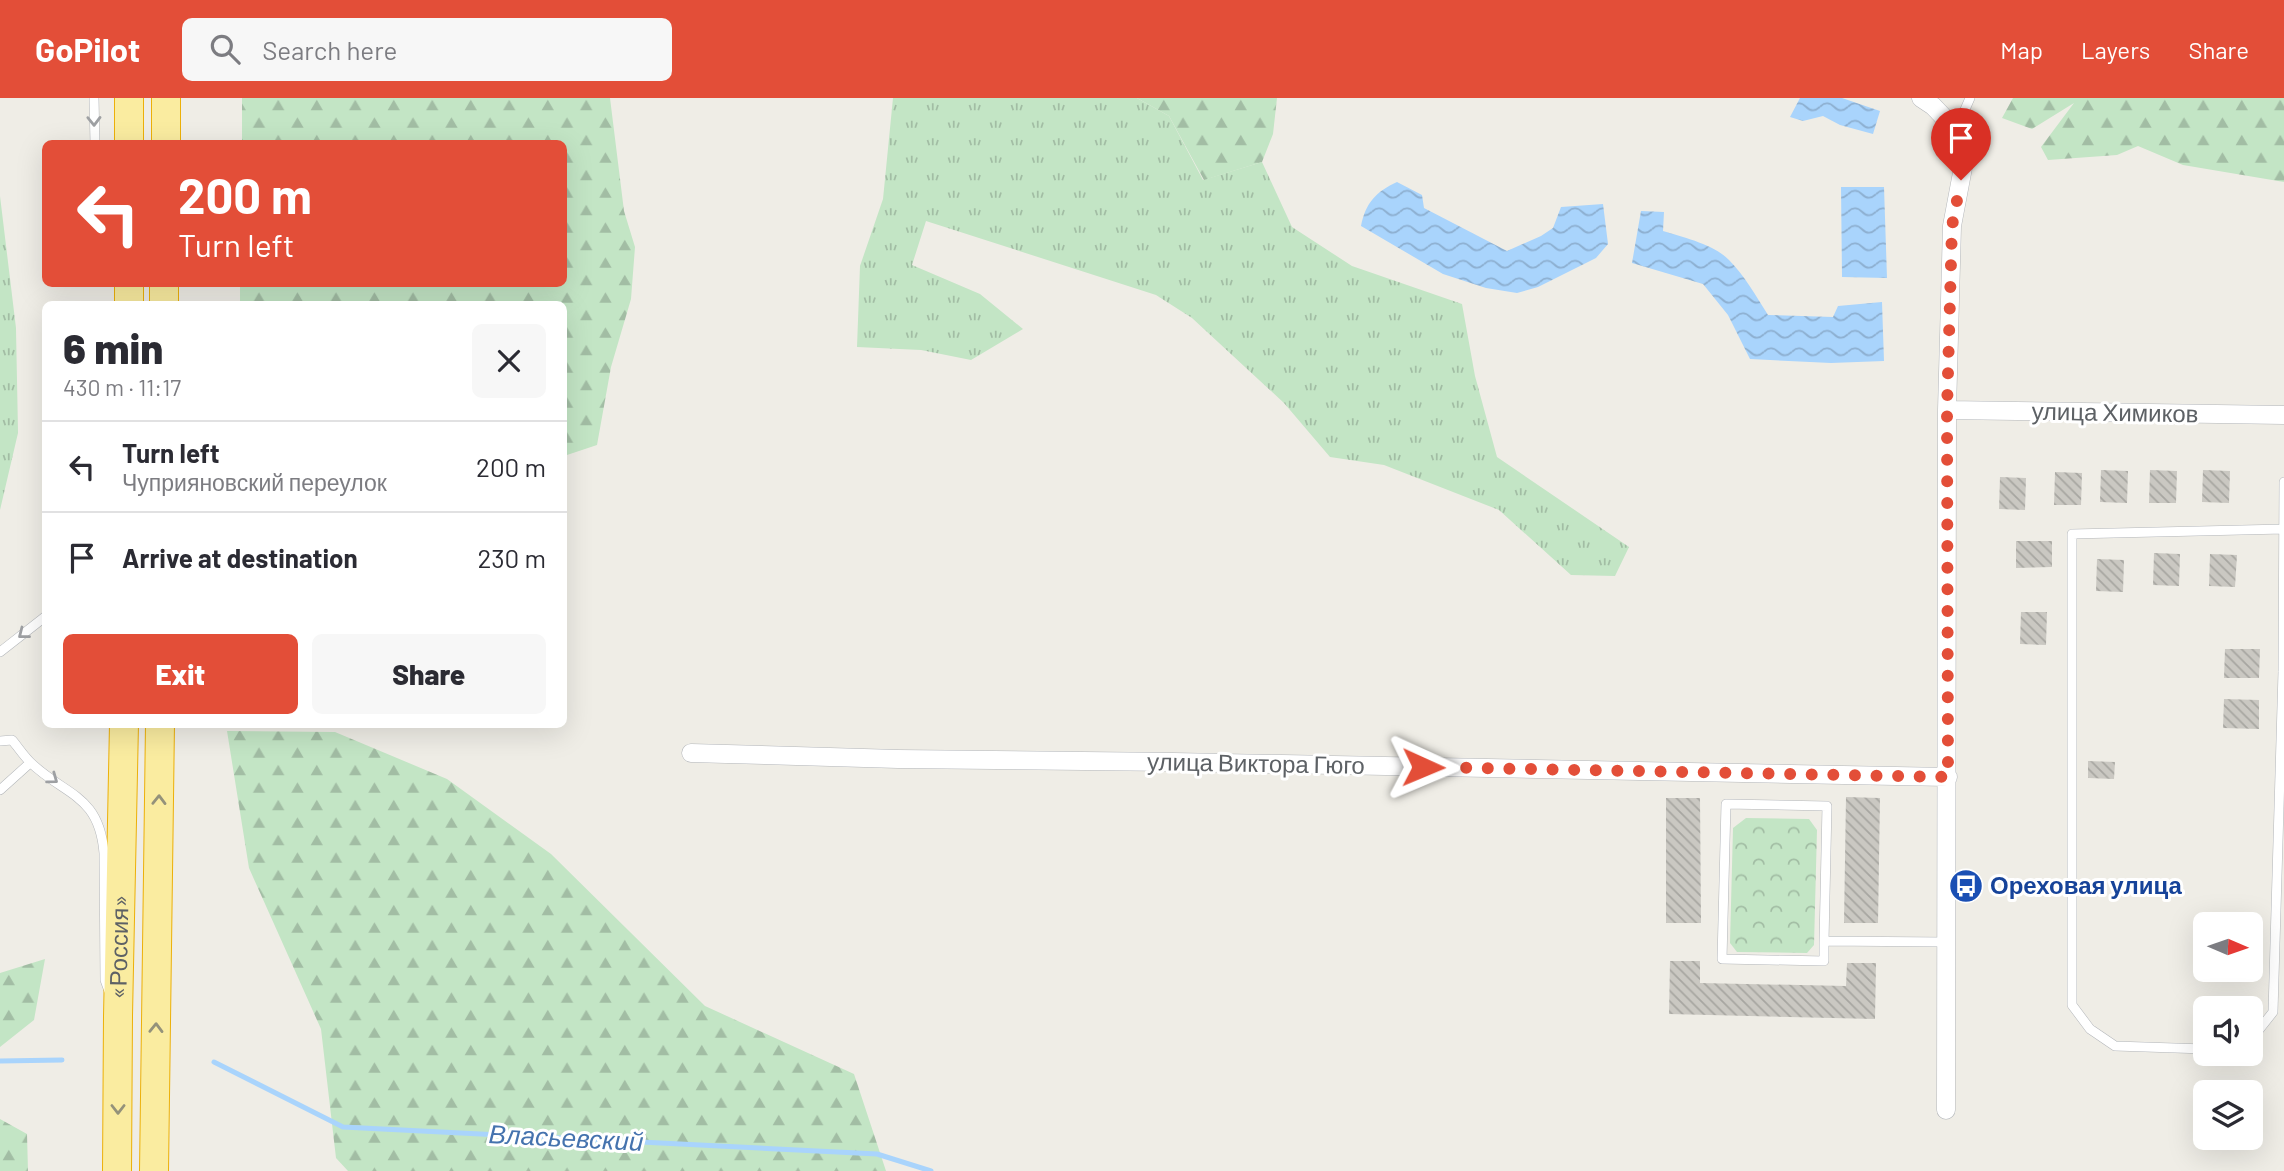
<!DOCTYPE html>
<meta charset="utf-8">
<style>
body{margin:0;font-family:Barlow,sans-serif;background:#f7f7f7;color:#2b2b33;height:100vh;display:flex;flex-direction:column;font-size:26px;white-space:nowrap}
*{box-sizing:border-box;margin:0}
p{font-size:23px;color:#7c7c81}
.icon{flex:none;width:38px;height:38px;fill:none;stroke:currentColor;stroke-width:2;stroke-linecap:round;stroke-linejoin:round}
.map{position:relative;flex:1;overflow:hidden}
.drawer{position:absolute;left:42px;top:203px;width:525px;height:427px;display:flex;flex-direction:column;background:#fff;border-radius:10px;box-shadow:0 7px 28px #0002}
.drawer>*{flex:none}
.guide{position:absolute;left:42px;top:42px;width:525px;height:147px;border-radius:10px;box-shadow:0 7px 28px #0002;background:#e34e38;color:#fff;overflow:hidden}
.needle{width:46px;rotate:92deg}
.tools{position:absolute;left:2193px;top:814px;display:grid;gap:14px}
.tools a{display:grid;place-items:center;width:70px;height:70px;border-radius:10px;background:#fff;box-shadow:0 7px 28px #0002;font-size:35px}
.pin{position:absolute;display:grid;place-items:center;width:60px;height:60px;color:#fff;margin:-72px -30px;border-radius:50% 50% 50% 0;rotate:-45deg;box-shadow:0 0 7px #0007}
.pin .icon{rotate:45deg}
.me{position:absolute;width:77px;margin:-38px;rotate:91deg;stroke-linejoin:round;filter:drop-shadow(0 0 5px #0008)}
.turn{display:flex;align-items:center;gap:24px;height:147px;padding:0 21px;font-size:32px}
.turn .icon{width:91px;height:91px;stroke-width:2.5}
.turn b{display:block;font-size:49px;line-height:60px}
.round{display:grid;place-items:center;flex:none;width:74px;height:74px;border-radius:10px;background:#f7f7f7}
.head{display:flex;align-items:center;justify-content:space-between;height:119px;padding:0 21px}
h1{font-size:42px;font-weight:800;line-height:52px}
.primary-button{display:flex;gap:14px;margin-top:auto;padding:14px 21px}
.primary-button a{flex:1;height:80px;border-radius:10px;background:#e34e38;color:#fff;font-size:28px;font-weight:800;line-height:80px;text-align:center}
.primary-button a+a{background:#f7f7f7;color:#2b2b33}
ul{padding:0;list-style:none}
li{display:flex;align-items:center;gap:21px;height:91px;padding:0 21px;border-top:2px solid #e1e1e2}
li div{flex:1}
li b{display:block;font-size:26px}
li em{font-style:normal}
header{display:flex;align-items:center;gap:42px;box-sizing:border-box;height:98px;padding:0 35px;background:#e34e38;color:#fff}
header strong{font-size:33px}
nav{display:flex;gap:38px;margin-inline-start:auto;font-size:24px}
.search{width:490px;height:63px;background:#f7f7f7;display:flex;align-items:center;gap:18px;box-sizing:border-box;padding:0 24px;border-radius:10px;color:#7c7c81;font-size:26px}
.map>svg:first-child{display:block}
.grass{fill:url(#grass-tufts)}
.forest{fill:url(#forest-firs)}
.park{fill:url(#park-crowns)}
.water{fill:url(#water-waves)}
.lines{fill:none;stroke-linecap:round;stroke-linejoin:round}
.stream{stroke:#a9d4fc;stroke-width:5}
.building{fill:url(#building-back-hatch)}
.service-casing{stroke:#b3b6ba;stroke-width:10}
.minor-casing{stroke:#b3b6ba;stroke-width:19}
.trunk-casing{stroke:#ecb009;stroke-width:30}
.service{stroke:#fff;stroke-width:9}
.minor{stroke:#fff;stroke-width:18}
.trunk{stroke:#faeca0;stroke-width:28}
.oneway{stroke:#9ea0a3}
.oneway2{stroke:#94927a}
.route{stroke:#e34e38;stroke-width:12;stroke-dasharray:0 21.6}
.labels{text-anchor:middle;stroke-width:6;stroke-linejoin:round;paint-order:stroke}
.street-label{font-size:24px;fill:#5d6165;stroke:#fff}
.transit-label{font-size:24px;font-weight:bold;fill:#164399;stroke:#fff;text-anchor:start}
.water-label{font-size:26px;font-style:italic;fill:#4573ae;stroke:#fff}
</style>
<header>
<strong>GoPilot</strong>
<div class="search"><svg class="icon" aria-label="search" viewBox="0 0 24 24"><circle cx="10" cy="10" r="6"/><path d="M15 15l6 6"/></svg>Search here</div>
<nav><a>Map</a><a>Layers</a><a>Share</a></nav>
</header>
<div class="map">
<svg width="2284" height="1073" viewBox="0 0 2284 1073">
<defs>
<pattern id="grass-tufts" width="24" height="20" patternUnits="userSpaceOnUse" patternTransform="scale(1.75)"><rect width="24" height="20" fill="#c3e5c5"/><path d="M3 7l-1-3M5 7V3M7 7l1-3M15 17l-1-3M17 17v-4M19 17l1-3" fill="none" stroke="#a2bda4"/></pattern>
<pattern id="forest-firs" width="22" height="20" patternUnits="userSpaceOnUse" patternTransform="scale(1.75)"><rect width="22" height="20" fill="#c3e5c5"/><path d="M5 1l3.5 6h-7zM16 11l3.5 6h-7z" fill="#a2bda4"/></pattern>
<pattern id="park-crowns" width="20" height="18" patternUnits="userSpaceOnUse" patternTransform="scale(1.75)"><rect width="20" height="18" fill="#c3e5c5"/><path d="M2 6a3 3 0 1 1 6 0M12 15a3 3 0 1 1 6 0" fill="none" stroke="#a2bda4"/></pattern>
<pattern id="water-waves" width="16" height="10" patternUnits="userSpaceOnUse" patternTransform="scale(1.75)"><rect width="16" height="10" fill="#a9d4fc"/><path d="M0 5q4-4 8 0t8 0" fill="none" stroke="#8dafd0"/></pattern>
<pattern id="building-back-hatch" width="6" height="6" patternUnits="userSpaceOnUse" patternTransform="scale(1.75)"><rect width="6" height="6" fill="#cac8c2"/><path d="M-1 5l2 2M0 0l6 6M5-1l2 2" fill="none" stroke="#a7a6a1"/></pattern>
</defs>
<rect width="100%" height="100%" fill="#efede6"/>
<!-- grass -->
<path class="grass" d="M893,0H1137L1169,18L1203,82L1262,64L1292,129L1352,168L1462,206L1475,278L1497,359L1629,449L1615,478L1571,477L1499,412L1384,367L1330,359L1284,305L1192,220L1156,197L926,123L912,167L980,196L1023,231L971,262L921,252L857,249L860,168L883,101Z
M0,98L16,230L18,335L0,412Z"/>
<!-- forest -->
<path class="forest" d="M242,0H610L624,113L635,149L631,201L611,269L597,347L564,358V206H240V186H564V46L242,45Z
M1137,0H1277L1273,36L1262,64L1204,82L1169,18Z
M2013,0H2284V84L2183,67L2138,48L2117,57L2048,62L2041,49L2074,5L2032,31L2002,20Z
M227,633L335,634L447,681L551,756L705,908L854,976L886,1073H348L336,1060L321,931L249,770Z
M45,861L34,922L0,949V875Z
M0,1021L27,1036L28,1073H0Z"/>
<!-- park -->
<path class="park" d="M1746,720L1809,721L1817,732L1814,847L1807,855L1737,854L1730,845L1733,730Z"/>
<!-- water -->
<path class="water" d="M1800,0H1842L1880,13L1873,36L1840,27L1823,18L1803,23L1790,19Z
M1397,84L1422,97L1424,110L1507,153L1541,138L1553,130L1561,109L1603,106L1608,146L1596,160L1538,189L1517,195L1486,190L1443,176L1361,128C1365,105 1377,93 1397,84Z
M1841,89H1884L1887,180L1842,179Z
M1641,113L1664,114L1663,133C1683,139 1715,147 1729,162C1745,178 1756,198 1768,217L1833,219L1838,208L1882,204L1884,263L1831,265L1750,261L1728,217L1703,186L1632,165Z"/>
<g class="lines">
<!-- stream -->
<path class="stream" d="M0,963L62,962
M214,964L343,1029L877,1056L931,1073"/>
</g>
<!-- building -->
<path class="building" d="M2101,372L2128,373L2127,405L2100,404Z
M2150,372L2177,373L2176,405H2149Z
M2203,372L2230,373L2229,405L2202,404Z
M2055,374L2082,375L2081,407H2054Z
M2000,379L2026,380L2025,412L1999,411Z
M2016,443H2052V469L2016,470Z
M2154,455L2180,456L2179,488L2153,487Z
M2210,456L2237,457L2235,489L2209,488Z
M2097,461L2124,462L2123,494L2096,493Z
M2021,514H2047L2046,547L2020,546Z
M2225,551H2260L2259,580H2224Z
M2224,601L2259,602V631L2223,630Z
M2088,663L2115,664L2114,681L2088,680Z
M1846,699L1880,700L1878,825H1844Z
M1666,700H1700L1701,825H1666Z
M1670,863H1700V885L1846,888L1847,865H1876L1875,921L1669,916Z"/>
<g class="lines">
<!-- service casing -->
<g class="service-casing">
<path id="service" d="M94,0L95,46
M1954,30L1960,23L1970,0
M0,554L46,518
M0,643L12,642C18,649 23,657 30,664C65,698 99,696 104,755L105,882L109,893
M0,692L30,665
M1824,843V863L1722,861L1726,706L1827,708L1824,843L1945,844
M2250,938L2258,933L2273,914L2283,574L2284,384
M2205,951L2115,948L2090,931L2072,907V436L2284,431"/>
</g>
<!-- minor casing -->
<g class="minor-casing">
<path id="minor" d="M1921,0L1933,8L1954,30L1960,38L1965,59L1952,128L1947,312L1946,1012
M1947,312L2284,317
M691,655L898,661L1174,664L1948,679"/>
</g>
<!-- trunk casing -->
<g class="trunk-casing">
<g id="trunk">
<path d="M129,0V46"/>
<path d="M166,46V0"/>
<path d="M129,186V206"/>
<path d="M164,206V186"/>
<path id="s1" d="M117,1073L118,918L124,626"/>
<path d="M154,1073L160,626"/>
</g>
</g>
<!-- service -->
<use href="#service" class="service"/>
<!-- minor -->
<use href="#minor" class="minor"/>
<!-- trunk -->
<use href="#trunk" class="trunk"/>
</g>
<!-- one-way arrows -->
<defs><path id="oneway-chevron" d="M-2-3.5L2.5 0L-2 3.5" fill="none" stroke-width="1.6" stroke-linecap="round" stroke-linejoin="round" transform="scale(1.75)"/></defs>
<g class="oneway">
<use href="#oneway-chevron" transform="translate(94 23) rotate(89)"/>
<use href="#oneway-chevron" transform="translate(23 536) rotate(142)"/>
<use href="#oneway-chevron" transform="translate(53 681) rotate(36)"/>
</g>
<g class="oneway2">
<use href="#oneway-chevron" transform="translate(159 702) rotate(-89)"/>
<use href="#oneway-chevron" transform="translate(156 930) rotate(-89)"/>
<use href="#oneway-chevron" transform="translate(118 1011) rotate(90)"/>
</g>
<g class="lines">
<!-- route -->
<path class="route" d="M1423,669L1948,679L1947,312L1952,128L1961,82"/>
</g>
<!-- icons -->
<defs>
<g id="bus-disc" transform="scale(1.75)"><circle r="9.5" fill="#1a4fb4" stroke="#fff"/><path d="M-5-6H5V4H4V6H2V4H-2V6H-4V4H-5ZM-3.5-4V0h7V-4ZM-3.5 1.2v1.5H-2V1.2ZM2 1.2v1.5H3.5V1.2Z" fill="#fff"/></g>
</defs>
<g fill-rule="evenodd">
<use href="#bus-disc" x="1966" y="788"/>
</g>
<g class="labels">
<!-- street labels -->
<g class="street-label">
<text transform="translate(2115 315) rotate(1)" y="8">улица Химиков</text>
<text transform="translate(1256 666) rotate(1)" y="8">улица Виктора Гюго</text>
<text dy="8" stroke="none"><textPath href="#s1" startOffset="224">«Россия»</textPath></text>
</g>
<!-- transit labels -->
<g class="transit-label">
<text x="1990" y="796">Ореховая улица</text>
</g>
<!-- water labels -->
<g class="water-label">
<text transform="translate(566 1040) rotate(3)" y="9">Власьевский</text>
</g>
</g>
</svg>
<div class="tools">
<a><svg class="needle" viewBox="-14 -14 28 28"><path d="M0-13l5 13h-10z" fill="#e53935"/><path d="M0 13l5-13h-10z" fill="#7c7c81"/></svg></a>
<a><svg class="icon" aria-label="sound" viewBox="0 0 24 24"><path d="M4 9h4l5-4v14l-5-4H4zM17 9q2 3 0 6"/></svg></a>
<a><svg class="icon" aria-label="layers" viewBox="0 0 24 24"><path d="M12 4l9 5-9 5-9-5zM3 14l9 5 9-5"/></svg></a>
</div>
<div class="pin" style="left:1961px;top:82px;background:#d93025"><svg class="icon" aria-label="arrive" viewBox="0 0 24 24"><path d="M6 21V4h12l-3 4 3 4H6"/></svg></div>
<svg class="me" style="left:1423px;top:669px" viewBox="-20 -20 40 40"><path d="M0-17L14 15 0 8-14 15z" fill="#e34e38" stroke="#fff" stroke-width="4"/></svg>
<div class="guide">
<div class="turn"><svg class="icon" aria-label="left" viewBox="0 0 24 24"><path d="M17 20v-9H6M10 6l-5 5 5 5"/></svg><div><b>200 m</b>Turn left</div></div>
</div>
<section class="drawer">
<div class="head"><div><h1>6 min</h1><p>430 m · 11:17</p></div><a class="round"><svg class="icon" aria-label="close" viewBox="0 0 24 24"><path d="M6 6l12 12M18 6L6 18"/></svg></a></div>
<ul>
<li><svg class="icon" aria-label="left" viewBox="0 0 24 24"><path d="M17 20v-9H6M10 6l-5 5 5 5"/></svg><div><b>Turn left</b><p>Чуприяновский переулок</p></div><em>200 m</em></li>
<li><svg class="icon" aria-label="arrive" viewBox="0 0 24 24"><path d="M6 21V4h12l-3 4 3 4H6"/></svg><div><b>Arrive at destination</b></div><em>230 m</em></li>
</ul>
<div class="primary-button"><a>Exit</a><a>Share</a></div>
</section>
</div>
